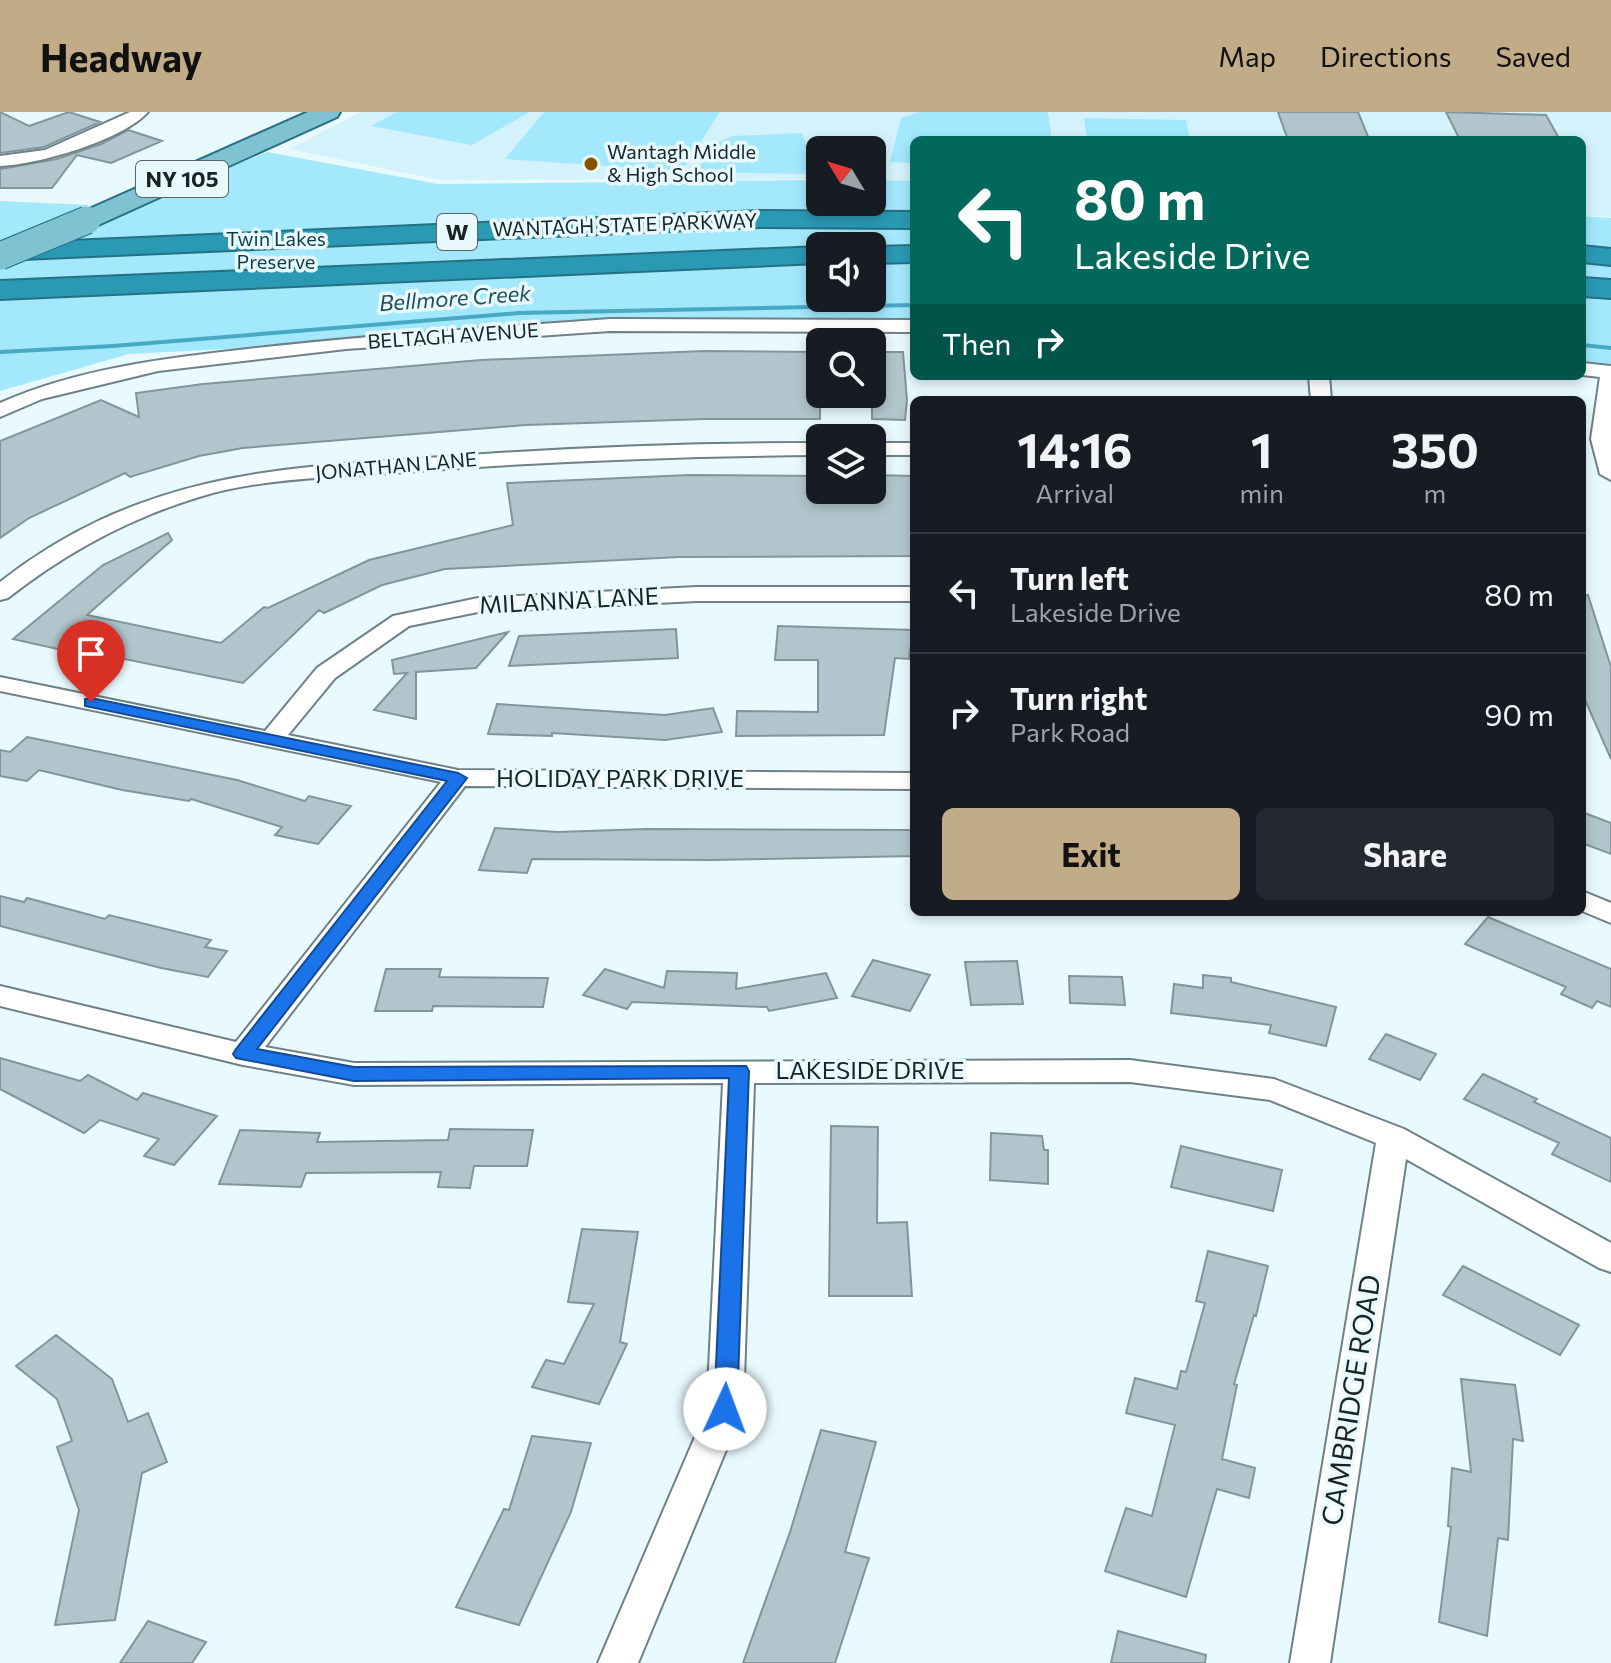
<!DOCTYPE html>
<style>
body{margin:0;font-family:Commissioner,sans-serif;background:#242831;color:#f1f3f6;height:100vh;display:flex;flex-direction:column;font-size:30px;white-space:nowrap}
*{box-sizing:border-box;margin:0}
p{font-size:26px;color:#9ea1a6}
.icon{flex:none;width:44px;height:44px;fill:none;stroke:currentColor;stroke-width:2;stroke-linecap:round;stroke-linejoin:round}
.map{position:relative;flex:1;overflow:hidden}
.drawer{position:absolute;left:910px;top:284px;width:676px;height:520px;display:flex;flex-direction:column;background:#171b24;border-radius:12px;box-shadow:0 4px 12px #0003}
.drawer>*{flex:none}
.top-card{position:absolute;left:910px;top:24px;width:676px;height:244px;border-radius:12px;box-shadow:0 4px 12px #0003;background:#00695c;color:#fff;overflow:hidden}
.needle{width:52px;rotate:308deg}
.fabs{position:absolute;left:806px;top:24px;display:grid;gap:16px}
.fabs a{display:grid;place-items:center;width:80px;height:80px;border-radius:12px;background:#171b24;box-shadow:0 4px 12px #0003;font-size:40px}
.pin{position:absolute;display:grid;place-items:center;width:68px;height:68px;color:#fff;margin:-82px -34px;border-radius:50% 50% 50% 0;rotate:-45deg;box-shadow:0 0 8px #0007}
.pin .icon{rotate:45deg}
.me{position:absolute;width:88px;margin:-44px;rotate:2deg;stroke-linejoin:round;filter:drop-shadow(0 0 6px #0008)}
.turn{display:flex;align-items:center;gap:28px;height:168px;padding:0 32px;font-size:36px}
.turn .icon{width:104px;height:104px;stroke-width:2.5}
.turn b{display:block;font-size:56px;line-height:68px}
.then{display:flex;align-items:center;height:76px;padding:0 32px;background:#0003;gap:16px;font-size:30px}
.eta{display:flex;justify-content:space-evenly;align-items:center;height:136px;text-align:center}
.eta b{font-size:48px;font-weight:700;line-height:56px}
.action{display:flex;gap:16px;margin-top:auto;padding:16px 32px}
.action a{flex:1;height:92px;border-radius:12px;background:#c2ab87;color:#111;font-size:32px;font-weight:700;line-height:92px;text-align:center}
.action a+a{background:#242831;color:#f1f3f6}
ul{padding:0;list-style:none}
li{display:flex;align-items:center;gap:24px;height:120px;padding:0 32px;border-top:2px solid #363941}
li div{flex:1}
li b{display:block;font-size:30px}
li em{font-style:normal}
header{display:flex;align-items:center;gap:48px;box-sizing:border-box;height:112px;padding:0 40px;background:#c2ab87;color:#111}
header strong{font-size:38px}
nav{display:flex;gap:44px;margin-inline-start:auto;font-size:28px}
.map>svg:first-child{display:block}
.built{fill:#d4f2fb}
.green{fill:#a3e8fc;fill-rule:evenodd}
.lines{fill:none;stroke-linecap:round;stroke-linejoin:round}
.stream{fill:#48a9c3;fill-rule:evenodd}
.building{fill:#b1c6cc;stroke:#81959b;stroke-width:2}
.street-casing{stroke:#6e8187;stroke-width:4}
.primary-casing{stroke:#257082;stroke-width:4}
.highway-casing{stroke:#257082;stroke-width:4}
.street{fill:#fff;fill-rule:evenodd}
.primary{fill:#7fc2d2;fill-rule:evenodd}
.highway{fill:#2a9ab4;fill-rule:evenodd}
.primary-bridge-casing{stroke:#257082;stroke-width:29;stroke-linecap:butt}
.primary-bridge{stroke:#7fc2d2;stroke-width:27}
.route{fill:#1a73e8;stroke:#114b97;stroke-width:2}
.poi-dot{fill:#885300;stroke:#e9faff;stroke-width:3}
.labels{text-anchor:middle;stroke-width:7;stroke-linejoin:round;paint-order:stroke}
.far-poi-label{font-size:20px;fill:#1b2325;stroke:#e9faff;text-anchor:start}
.far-street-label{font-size:20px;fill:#1b2325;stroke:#e9faff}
.far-park-label{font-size:20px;fill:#103c48;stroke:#e9faff}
.shield{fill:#e9faff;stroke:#596466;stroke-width:2}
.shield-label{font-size:22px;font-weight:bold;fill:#1b2325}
.far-water-label{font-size:22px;font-style:italic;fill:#234d59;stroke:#e9faff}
.street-label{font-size:24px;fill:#1b2325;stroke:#e9faff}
.near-street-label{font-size:28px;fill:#1b2325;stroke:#e9faff}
</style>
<header>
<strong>Headway</strong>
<nav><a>Map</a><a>Directions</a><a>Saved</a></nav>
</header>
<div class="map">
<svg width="1611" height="1551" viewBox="0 0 1611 1551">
<rect width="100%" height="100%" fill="#e9faff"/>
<!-- built -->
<path class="built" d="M361,0H1611V105L1582,103V28H914V69L872,68V38H820V67L440,68L289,37Z"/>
<!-- green -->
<path class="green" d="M397,0H527L528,1L472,33L371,14Z
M544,0H720L682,59L505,47Z
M919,0H1048L1052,28H914V51L890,50L901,6Z
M1084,6L1186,8L1190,28H1087Z
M802,21L815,57L805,62L699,60L706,35L733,24Z
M267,40L438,72L820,68V90H872V68L914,69V214L610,213L346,231L129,242L0,279V150ZM820,134H872V186H820Z
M0,89L89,93L0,132Z
M1582,104L1611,106V260L1582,257Z"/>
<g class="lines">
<!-- stream -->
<path class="stream" d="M914,191V195L519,203L113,236L0,242V238L113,232L519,199Z
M1582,231L1611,234V238L1582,235Z"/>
</g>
<!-- building -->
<path class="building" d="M0,0L29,14L69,0L100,10L44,35L0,41Z
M1278,0H1358L1369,27L1288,28Z
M1446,0L1546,3L1560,28H1460Z
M128,18L162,29L111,51L77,43L52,76H0V57L57,47L101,32Z
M704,239L820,240V307H705L526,313L243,336L199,344L130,365L125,361L29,406L0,426V329L101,288L139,305L136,281L203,272L481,248Z
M872,240H903L907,288L905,308L872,307Z
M689,363L820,364V378H872V363L914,364V444L679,445L445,457L382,473L324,501L319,498L243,571L70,536L66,539L13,527L103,453L168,421L172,428L87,503L221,531L264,495L268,496L369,448L513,413L507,371Z
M1588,483L1611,555V647L1582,581V484Z
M778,514L913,518L909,547L895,546L884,623L736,624L737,599L818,600V548H775Z
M676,517L678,546L509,554L519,524Z
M508,520L476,556L416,560V607L374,598L407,561L394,562L392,548Z
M497,592L665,603L713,596L722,620L665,628L552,621V624L488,622Z
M27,625L237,668L305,689L309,684L351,694L318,732L275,723L282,715L191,687L189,689L122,678L39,658L27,669L0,664V638L10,640Z
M1582,700L1611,711V742L1582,731Z
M495,716L558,720L647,717L914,718V744L712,748L532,747L527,761L479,758Z
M0,784L24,790L27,786L105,807L109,803L211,828L205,835L227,839L208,865L161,856L0,814Z
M1488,805L1611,857V895L1597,889L1592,896L1561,882L1566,875L1465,832Z
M873,848L930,863L910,899L852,884Z
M1017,849L1023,892L971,893L965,850Z
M386,857H441L439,865L548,866L543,895L433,894L432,899H375Z
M605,857L664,876L667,859L737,861L736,877L826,861L837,886L769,899L767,895L632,890L627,897L583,883Z
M1203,863L1231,866V870L1336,895L1326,934L1269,921L1271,913L1171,901L1174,872L1203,876Z
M1069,864L1122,865L1125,893L1070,891Z
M1386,922L1436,942L1420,968L1369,947Z
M0,946L80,969L88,963L137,988L143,981L217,1004L174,1053L144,1044L159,1027L100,1008L84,1021L0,977Z
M1483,962L1537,987L1534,990L1611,1026V1070L1552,1042L1559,1031L1464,987Z
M831,1014L878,1015L877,1111L907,1110L912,1184H829Z
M450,1017L533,1018L527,1054H474L470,1076L438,1075L441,1060L306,1061L301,1075L219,1072L240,1018L320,1021L317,1030L448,1028Z
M991,1021L1042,1024L1044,1038H1048V1072L990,1068Z
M1181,1034L1282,1058L1273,1099L1171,1075Z
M582,1117L638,1120L620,1230L627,1232L599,1292L532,1275L546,1248L564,1252L594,1192L568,1190Z
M1208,1139L1268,1154L1256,1204L1254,1203L1234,1272L1237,1273L1222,1347L1255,1356L1249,1386L1217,1377L1186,1485L1105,1459L1126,1396L1152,1404L1175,1313L1126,1301L1135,1266L1177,1277L1181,1259L1186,1260L1205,1191L1196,1189Z
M1463,1154L1579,1213L1560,1243L1443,1183Z
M56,1223L112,1267L128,1310L148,1301L167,1350L142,1361L115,1508L55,1513L79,1398L57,1335L72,1329L57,1287L16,1254Z
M1461,1267L1515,1273L1523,1329L1513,1327L1508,1428L1498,1426L1487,1524L1439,1510L1451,1415L1448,1414L1452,1356L1471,1360Z
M821,1318L876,1330L845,1440L869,1446L835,1551H743L790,1420Z
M532,1324L591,1331L571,1400L519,1513L456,1495L504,1397L509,1398Z
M148,1509L206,1530L192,1551H120Z
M1118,1519L1206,1543L1205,1551H1111Z"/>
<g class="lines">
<!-- street casing -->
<g class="street-casing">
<path id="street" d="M130,0H148C123,28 37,53 0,54V44L45,38Z
M610,207L914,208V220L610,219L346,237L158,259L42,287L0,305V291C76,257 165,246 248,237C368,223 489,216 610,207Z
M1582,251L1611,254V368L1600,362L1591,327L1600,265L1582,263Z
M1309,264H1329L1331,288H1311Z
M820,331V343C677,344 534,350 391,361C327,366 261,366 199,385C130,406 65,441 8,486L0,488V470C143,358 286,355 457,344C578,335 699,331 820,331Z
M872,331H914V343H872Z
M697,475H914V489H697L478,500L409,514L335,566L288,623L458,658L914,661V677L465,674L265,935L354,951L1130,948L1274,967L1404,1017L1611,1131V1160L1599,1156L1406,1047L1330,1551H1290L1376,1031L1270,988L1130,970L754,971L743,1297L638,1551H598L707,1297L723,971L354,973L243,953L0,894V874L236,930L441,670L0,579V565L265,619L317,556L393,504L478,486Z
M1582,779L1611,791V811L1582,799Z"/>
</g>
<!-- primary casing -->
<g class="primary-casing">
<path id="primary" d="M308,0H340L337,5L96,114H78L74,108L78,102Z"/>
</g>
<!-- highway casing -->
<g class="highway-casing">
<path id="highway" d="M760,99L914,100V116L760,115L0,148V132Z
M914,134V150L872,151V135Z
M1582,134L1611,137V153L1582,150Z
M820,135V151L0,187V169Z
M1582,166L1611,168V186L1582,184Z"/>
</g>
<!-- street -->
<use href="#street" class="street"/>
<!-- primary -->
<use href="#primary" class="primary"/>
<!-- highway -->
<use href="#highway" class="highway"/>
<!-- primary-bridge casing -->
<g class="primary-bridge-casing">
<path id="primary-bridge" d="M0,144L87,108"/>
</g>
<!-- primary-bridge -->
<use href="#primary-bridge" class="primary-bridge"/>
</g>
<!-- route -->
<path class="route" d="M91,586L458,661L467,666L257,937L354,955L746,954L749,959L737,1297L734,1304L725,1307L717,1304L714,1297L729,966L354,969L236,946L233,942L236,937L447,669L85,594V587Z"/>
<!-- markers -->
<circle class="poi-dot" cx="591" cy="52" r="8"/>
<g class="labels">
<!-- far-poi labels -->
<g class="far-poi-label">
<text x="607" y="47">Wantagh Middle<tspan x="607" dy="23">&amp; High School</tspan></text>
</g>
<!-- far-street labels -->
<g class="far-street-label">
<text transform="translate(625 113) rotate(-2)" y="7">WANTAGH STATE PARKWAY</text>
<text transform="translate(453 224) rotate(-4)" y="7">BELTAGH AVENUE</text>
<text transform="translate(396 354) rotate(-5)" y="7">JONATHAN LANE</text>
</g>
<!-- far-park labels -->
<g class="far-park-label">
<text x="276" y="134">Twin Lakes<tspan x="276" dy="23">Preserve</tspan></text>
</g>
<!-- shield labels -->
<g class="shield">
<rect x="136" y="49" width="92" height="36" rx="6"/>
<rect x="437" y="102" width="40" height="36" rx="6"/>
</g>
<g class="shield-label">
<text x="182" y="75">NY 105</text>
<text x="457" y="128">W</text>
</g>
<!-- far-water labels -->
<g class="far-water-label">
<text transform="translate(455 186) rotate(-4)" y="8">Bellmore Creek</text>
</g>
<!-- street labels -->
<g class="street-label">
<text transform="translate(569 489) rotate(-3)" y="8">MILANNA LANE</text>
<text x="620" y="675">HOLIDAY PARK DRIVE</text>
<text x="870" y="967">LAKESIDE DRIVE</text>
</g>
<!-- near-street labels -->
<g class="near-street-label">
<text transform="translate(1351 1288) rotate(-81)" y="10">CAMBRIDGE ROAD</text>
</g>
</g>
</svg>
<div class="fabs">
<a><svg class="needle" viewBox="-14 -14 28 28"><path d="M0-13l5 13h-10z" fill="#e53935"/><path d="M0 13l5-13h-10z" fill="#9ea1a6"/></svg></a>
<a><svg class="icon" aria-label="sound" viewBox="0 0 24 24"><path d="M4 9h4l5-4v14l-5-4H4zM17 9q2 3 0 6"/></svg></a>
<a><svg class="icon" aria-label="search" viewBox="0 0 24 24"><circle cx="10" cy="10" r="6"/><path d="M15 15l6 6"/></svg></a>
<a><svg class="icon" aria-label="layers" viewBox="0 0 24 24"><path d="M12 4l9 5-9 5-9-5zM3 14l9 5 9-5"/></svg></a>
</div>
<div class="pin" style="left:91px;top:590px;background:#d93025"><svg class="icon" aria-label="arrive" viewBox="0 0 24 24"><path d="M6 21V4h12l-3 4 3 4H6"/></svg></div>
<svg class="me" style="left:725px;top:1297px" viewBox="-20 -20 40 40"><circle r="19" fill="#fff"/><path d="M0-13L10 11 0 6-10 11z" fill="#1a73e8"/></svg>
<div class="top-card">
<div class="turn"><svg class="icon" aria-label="left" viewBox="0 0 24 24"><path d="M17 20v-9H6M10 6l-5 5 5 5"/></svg><div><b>80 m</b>Lakeside Drive</div></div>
<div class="then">Then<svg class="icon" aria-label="right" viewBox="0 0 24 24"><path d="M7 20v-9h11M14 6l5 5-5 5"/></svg></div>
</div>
<section class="drawer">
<div class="eta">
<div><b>14:16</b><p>Arrival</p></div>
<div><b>1</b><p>min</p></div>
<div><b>350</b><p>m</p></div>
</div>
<ul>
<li><svg class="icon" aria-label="left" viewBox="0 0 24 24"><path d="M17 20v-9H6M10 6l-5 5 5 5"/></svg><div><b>Turn left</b><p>Lakeside Drive</p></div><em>80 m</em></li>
<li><svg class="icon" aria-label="right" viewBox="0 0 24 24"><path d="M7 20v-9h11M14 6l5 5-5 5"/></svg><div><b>Turn right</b><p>Park Road</p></div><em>90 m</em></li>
</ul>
<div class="action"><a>Exit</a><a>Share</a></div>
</section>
</div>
